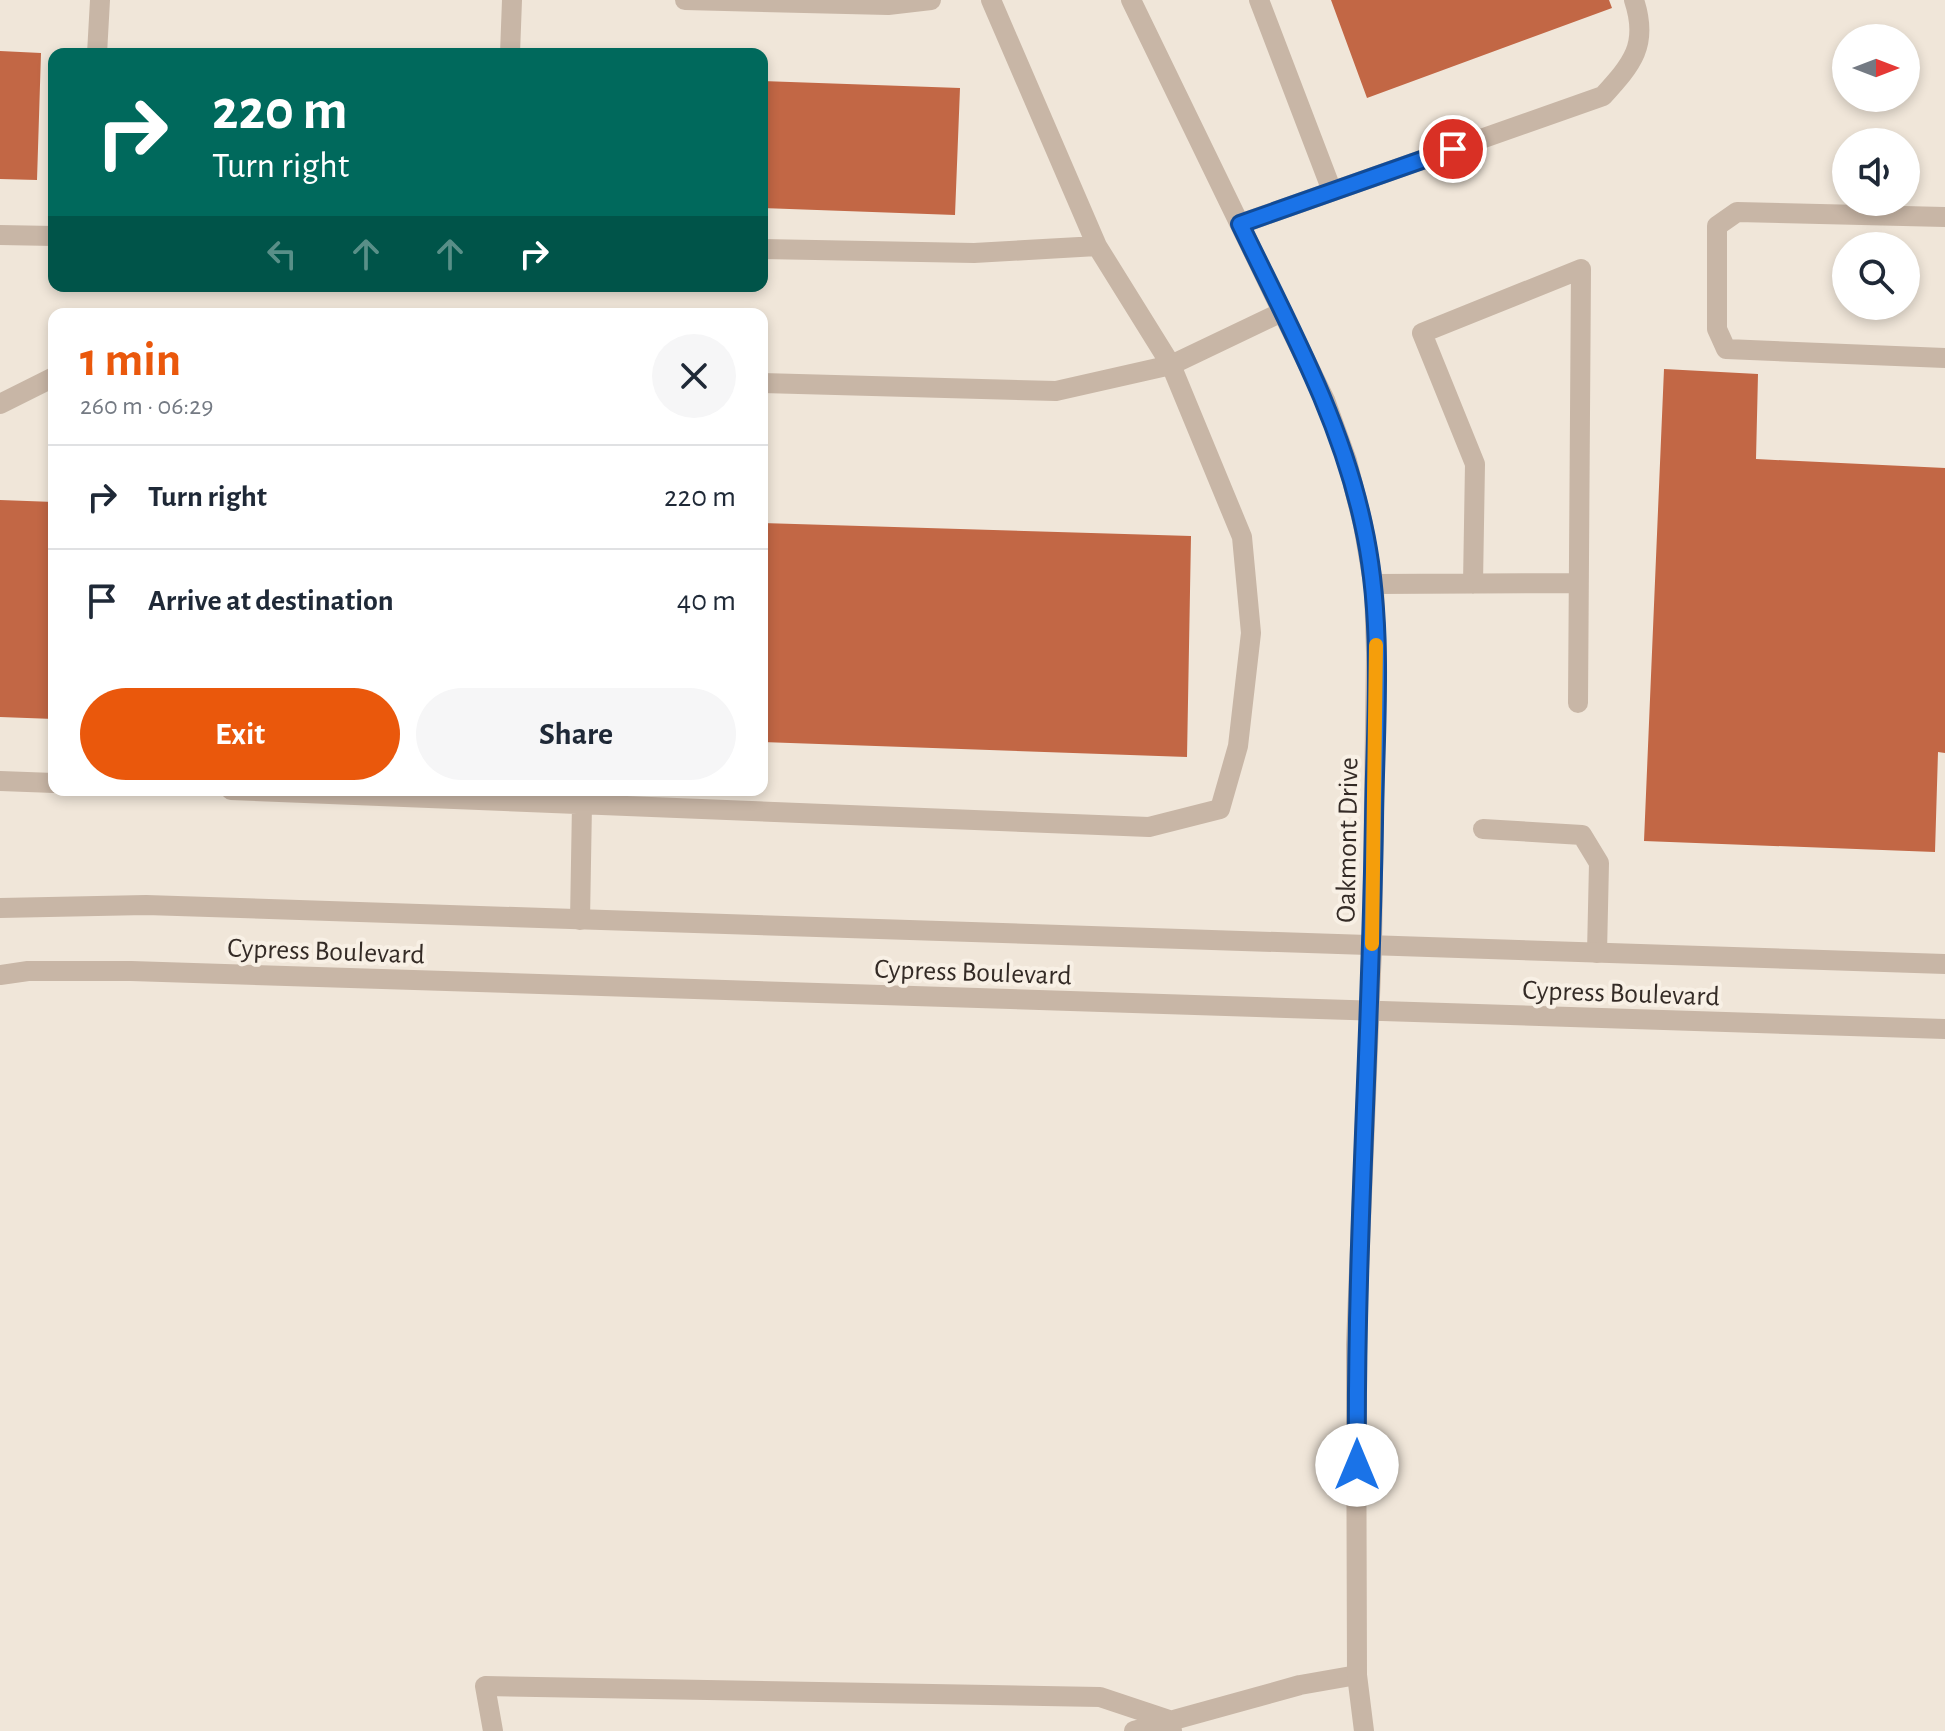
<!DOCTYPE html>
<meta charset="utf-8">
<style>
body{margin:0;font-family:"Alegreya Sans",sans-serif;background:#f6f6f7;color:#1f2937;height:100vh;display:flex;flex-direction:column;font-size:30px;white-space:nowrap}
*{box-sizing:border-box;margin:0}
p{font-size:26px;color:#747a83}
.icon{flex:none;width:44px;height:44px;fill:none;stroke:currentColor;stroke-width:2;stroke-linecap:round;stroke-linejoin:round}
.map{position:relative;flex:1;overflow:hidden}
.panel{position:absolute;left:48px;top:308px;width:720px;height:488px;display:flex;flex-direction:column;background:#fff;border-radius:16px;box-shadow:0 4px 12px #0003}
.panel>*{flex:none}
.guide{position:absolute;left:48px;top:48px;width:720px;height:244px;border-radius:16px;box-shadow:0 4px 12px #0003;background:#00695c;color:#fff;overflow:hidden}
.needle{width:52px;rotate:90deg}
.buttons{position:absolute;left:1832px;top:24px;display:grid;gap:16px}
.buttons a{display:grid;place-items:center;width:88px;height:88px;border-radius:50%;background:#fff;box-shadow:0 4px 12px #0003;font-size:40px}
.pin{position:absolute;display:grid;place-items:center;width:68px;height:68px;color:#fff;margin:-34px;border:4px solid #fff;border-radius:50%;box-shadow:0 2px 8px #0007}
.me{position:absolute;width:88px;margin:-44px;rotate:0deg;stroke-linejoin:round;filter:drop-shadow(0 0 6px #0008)}
.turn{display:flex;align-items:center;gap:28px;height:168px;padding:0 32px;font-size:36px}
.turn .icon{width:104px;height:104px;stroke-width:2.5}
.turn b{display:block;font-size:56px;line-height:68px}
.lanes{display:flex;align-items:center;height:76px;padding:0 32px;background:#0003;justify-content:center;gap:40px;direction:ltr}
.lanes .off{opacity:.35}
.round{display:grid;place-items:center;flex:none;width:84px;height:84px;border-radius:42px;background:#f6f6f7}
.head{display:flex;align-items:center;justify-content:space-between;height:136px;padding:0 32px}
h1{font-size:48px;font-weight:700;line-height:60px;color:#ea580c}
.button{display:flex;gap:16px;margin-top:auto;padding:16px 32px}
.button a{flex:1;height:92px;border-radius:48px;background:#ea580c;color:#fff;font-size:32px;font-weight:700;line-height:92px;text-align:center}
.button a+a{background:#f6f6f7;color:#1f2937}
ul{padding:0;list-style:none}
li{display:flex;align-items:center;gap:24px;height:104px;padding:0 32px;border-top:2px solid #e0e1e3}
li div{flex:1}
li b{display:block;font-size:30px}
li em{font-style:normal}
.map>svg:first-child{display:block}
.building{fill:#c26745}
.lines{fill:none;stroke-linecap:round;stroke-linejoin:round}
.lane{stroke:#c8b6a6;stroke-width:20}
.street{stroke:#c8b6a6;stroke-width:20}
.route-casing{stroke:#114b97;stroke-width:20}
.route{stroke:#1a73e8;stroke-width:14}
.slow{stroke:#f59e0b;stroke-width:14}
.labels{text-anchor:middle;stroke-width:8;stroke-linejoin:round;paint-order:stroke}
.street-label{font-size:28px;fill:#342b26;stroke:#f8f0e5}
</style>
<div class="map">
<svg width="1945" height="1731" viewBox="0 0 1945 1731">
<rect width="100%" height="100%" fill="#f0e6d9"/>
<!-- building -->
<path class="building" d="M1331,0H1609L1612,8L1367,98Z
M0,51L41,53L37,180L0,179Z
M762,81L960,88L955,215L762,208Z
M1664,369L1758,374L1756,459L1945,468V753L1938,752L1935,852L1644,841Z
M0,500L54,502V719L0,717Z
M762,523L1191,536L1187,757L762,742Z"/>
<g class="lines">
<!-- lane -->
<path class="lane" d="M685,0L888,5L931,0
M1259,0L1332,191
M97,54L100,0
M510,54L512,0
M1945,217L1737,212L1717,226V329L1726,349L1945,358
M1240,224L1603,96C1632,64 1649,45 1634,0
M0,235L54,236
M762,249L974,253L1097,246
M762,383L1056,391L1171,365L1282,312
M0,404L54,377
M1374,584L1578,583
M1473,584L1475,464L1422,333L1581,269L1578,703
M0,781L54,783
M231,790L1149,827L1220,809L1238,746L1251,633L1242,537L1171,365L1097,246L991,0
M1483,829L1582,835L1599,863L1597,953
M580,920L582,804
M493,1731L485,1686L1100,1697L1169,1720L1172,1731
M1134,1731L1300,1685L1357,1675"/>
<!-- street -->
<path class="street" d="M1131,0L1325,400L1347,461L1363,524L1374,588L1376,653L1372,947L1356,1345L1357,1675L1364,1731
M0,908L146,905L1945,964
M0,975L28,971H131L1945,1029"/>
</g>
<g class="lines">
<!-- route casing -->
<g class="route-casing">
<path id="route" d="M1357,1465C1355,1250 1371,1036 1374,822C1375,723 1385,621 1363,524C1340,417 1287,322 1240,224L1453,149"/>
</g>
<!-- route -->
<use href="#route" class="route"/>
<!-- slow -->
<path class="slow" d="M1372,944L1376,645"/>
</g>
<g class="labels">
<!-- street labels -->
<g class="street-label">
<text transform="translate(1346 840) rotate(-89)" y="10">Oakmont Drive</text>
<text transform="translate(326 950) rotate(2)" y="10">Cypress Boulevard</text>
<text transform="translate(973 971) rotate(2)" y="10">Cypress Boulevard</text>
<text transform="translate(1621 992) rotate(2)" y="10">Cypress Boulevard</text>
</g>
</g>
</svg>
<div class="buttons">
<a><svg class="needle" viewBox="-14 -14 28 28"><path d="M0-13l5 13h-10z" fill="#e53935"/><path d="M0 13l5-13h-10z" fill="#747a83"/></svg></a>
<a><svg class="icon" aria-label="sound" viewBox="0 0 24 24"><path d="M4 9h4l5-4v14l-5-4H4zM17 9q2 3 0 6"/></svg></a>
<a><svg class="icon" aria-label="search" viewBox="0 0 24 24"><circle cx="10" cy="10" r="6"/><path d="M15 15l6 6"/></svg></a>
</div>
<div class="pin" style="left:1453px;top:149px;background:#d93025"><svg class="icon" aria-label="arrive" viewBox="0 0 24 24"><path d="M6 21V4h12l-3 4 3 4H6"/></svg></div>
<svg class="me" style="left:1357px;top:1465px" viewBox="-20 -20 40 40"><circle r="19" fill="#fff"/><path d="M0-13L10 11 0 6-10 11z" fill="#1a73e8"/></svg>
<div class="guide">
<div class="turn"><svg class="icon" aria-label="right" viewBox="0 0 24 24"><path d="M7 20v-9h11M14 6l5 5-5 5"/></svg><div><b>220 m</b>Turn right</div></div>
<div class="lanes"><svg class="icon off" aria-label="left" viewBox="0 0 24 24"><path d="M17 20v-9H6M10 6l-5 5 5 5"/></svg><svg class="icon off" aria-label="ahead" viewBox="0 0 24 24"><path d="M12 20V5M6 11l6-6 6 6"/></svg><svg class="icon off" aria-label="ahead" viewBox="0 0 24 24"><path d="M12 20V5M6 11l6-6 6 6"/></svg><svg class="icon" aria-label="right" viewBox="0 0 24 24"><path d="M7 20v-9h11M14 6l5 5-5 5"/></svg></div>
</div>
<section class="panel">
<div class="head"><div><h1>1 min</h1><p>260 m · 06:29</p></div><a class="round"><svg class="icon" aria-label="close" viewBox="0 0 24 24"><path d="M6 6l12 12M18 6L6 18"/></svg></a></div>
<ul>
<li><svg class="icon" aria-label="right" viewBox="0 0 24 24"><path d="M7 20v-9h11M14 6l5 5-5 5"/></svg><div><b>Turn right</b></div><em>220 m</em></li>
<li><svg class="icon" aria-label="arrive" viewBox="0 0 24 24"><path d="M6 21V4h12l-3 4 3 4H6"/></svg><div><b>Arrive at destination</b></div><em>40 m</em></li>
</ul>
<div class="button"><a>Exit</a><a>Share</a></div>
</section>
</div>
